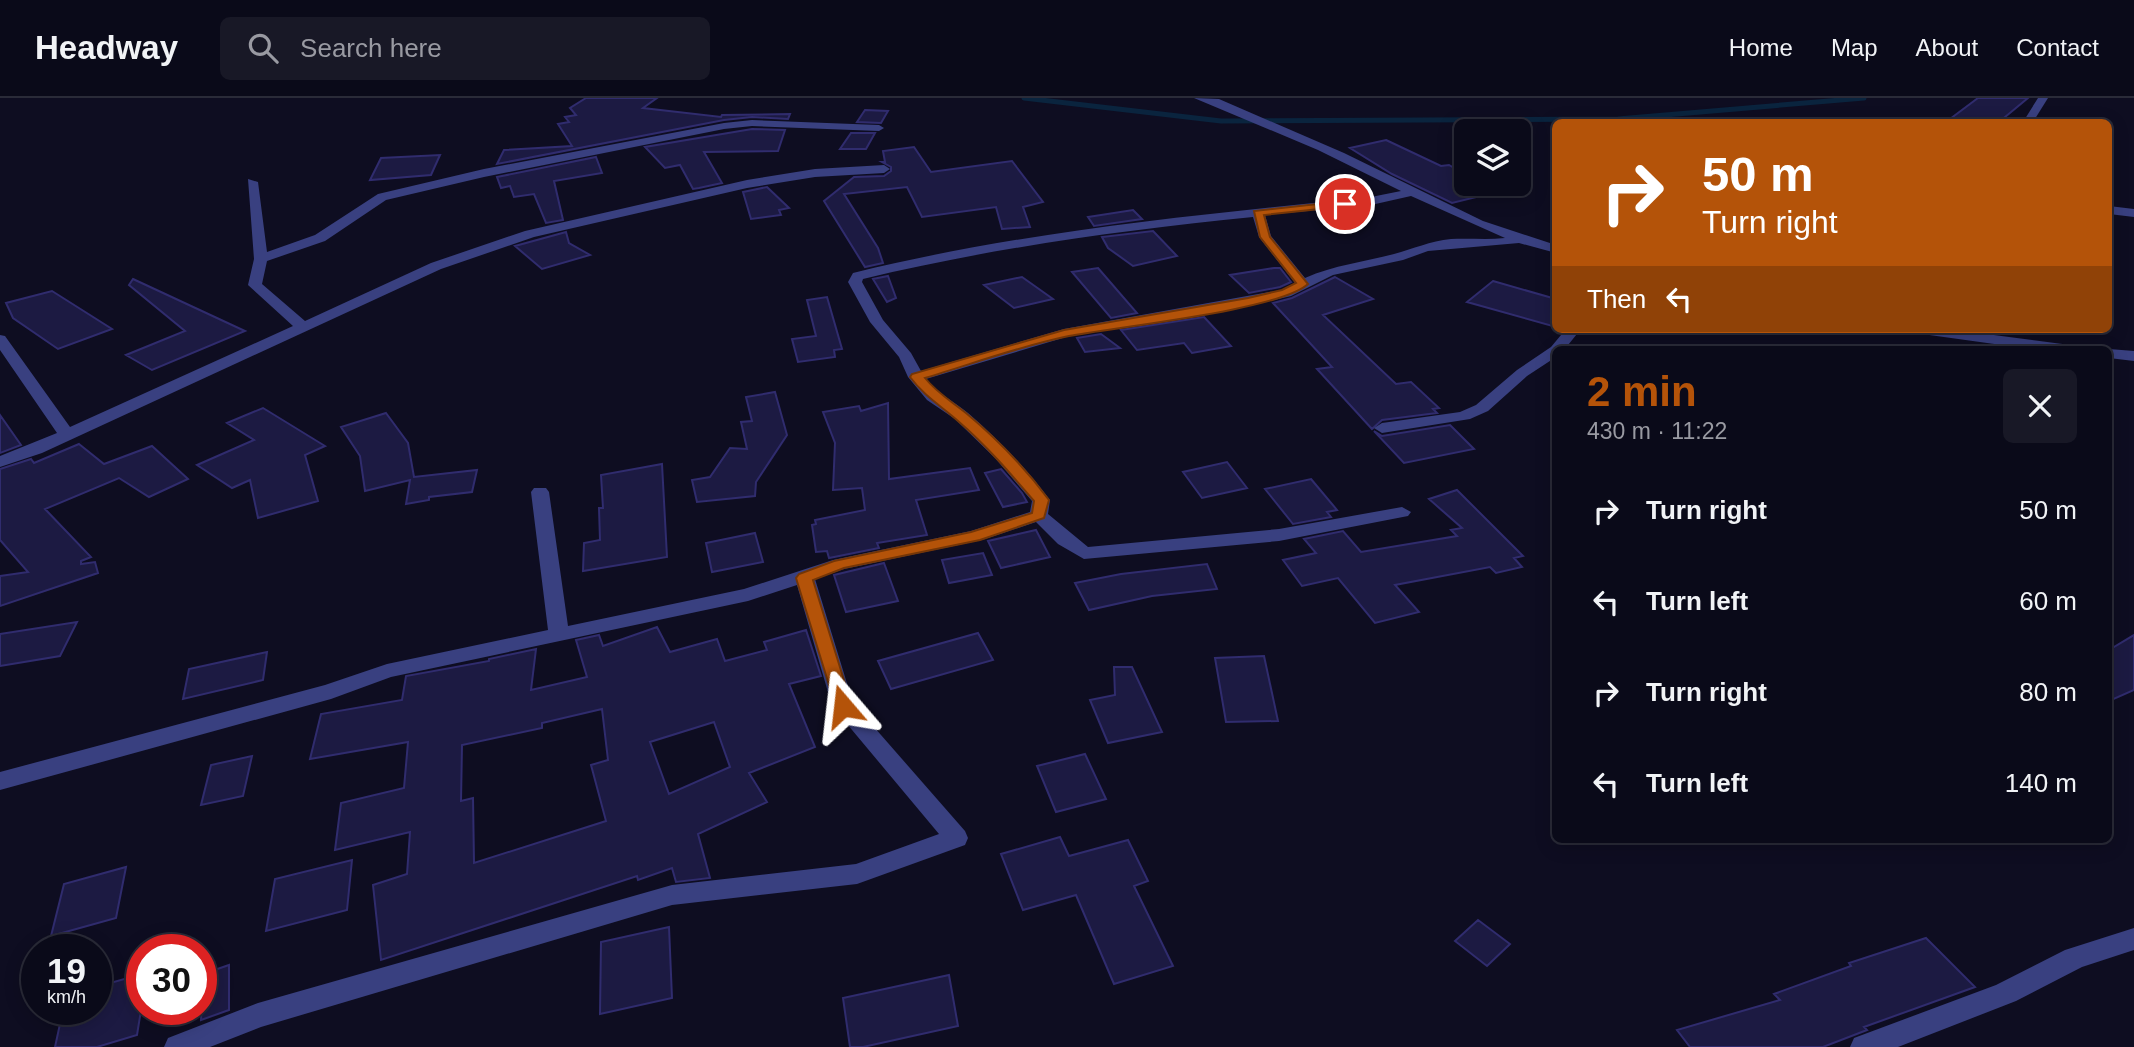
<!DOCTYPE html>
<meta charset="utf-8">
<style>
body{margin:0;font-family:Helvetica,sans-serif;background:#181826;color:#f1f3f6;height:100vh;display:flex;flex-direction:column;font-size:26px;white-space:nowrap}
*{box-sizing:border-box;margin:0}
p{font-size:23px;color:#999aa2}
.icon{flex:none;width:38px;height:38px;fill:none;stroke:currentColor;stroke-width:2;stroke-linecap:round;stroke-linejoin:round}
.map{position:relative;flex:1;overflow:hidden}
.side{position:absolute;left:1552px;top:248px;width:560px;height:497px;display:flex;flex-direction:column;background:#0a0a19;border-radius:10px;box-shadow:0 4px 18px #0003,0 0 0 2px #2a2b38}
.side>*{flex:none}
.hud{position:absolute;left:1552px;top:21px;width:560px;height:214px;border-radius:10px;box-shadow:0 4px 18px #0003,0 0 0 2px #2a2b38;background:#b45309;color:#fff;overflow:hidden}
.controls{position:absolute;left:1454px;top:21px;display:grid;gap:14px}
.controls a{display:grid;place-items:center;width:77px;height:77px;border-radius:10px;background:#0a0a19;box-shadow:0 4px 18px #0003,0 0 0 2px #2a2b38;font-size:35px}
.speed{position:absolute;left:21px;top:836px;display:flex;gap:14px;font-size:35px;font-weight:700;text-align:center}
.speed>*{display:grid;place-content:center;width:91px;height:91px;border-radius:50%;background:#0a0a19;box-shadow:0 4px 18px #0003,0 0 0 2px #2a2b38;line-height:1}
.speed small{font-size:18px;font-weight:400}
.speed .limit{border:10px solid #d22;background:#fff;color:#111}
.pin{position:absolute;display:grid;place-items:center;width:60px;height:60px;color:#fff;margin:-30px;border:4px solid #fff;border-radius:50%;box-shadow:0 2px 7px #0007}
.me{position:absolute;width:77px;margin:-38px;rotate:343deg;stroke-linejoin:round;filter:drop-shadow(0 0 5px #0008)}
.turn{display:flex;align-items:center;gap:24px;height:147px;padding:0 35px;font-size:32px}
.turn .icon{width:91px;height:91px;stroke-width:2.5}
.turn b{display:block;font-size:49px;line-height:60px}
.then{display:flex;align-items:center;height:66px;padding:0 35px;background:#0003;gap:14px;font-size:26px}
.round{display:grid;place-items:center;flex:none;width:74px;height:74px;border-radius:10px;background:#181826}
.headline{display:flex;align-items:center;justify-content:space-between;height:119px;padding:0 35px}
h1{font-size:42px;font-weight:600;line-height:52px;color:#b45309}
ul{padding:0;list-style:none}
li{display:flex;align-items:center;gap:21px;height:91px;padding:0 35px}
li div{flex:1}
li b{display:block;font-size:26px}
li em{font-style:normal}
header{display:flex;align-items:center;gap:42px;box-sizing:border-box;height:98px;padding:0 35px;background:#0a0a19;border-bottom:2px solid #2a2b38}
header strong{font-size:33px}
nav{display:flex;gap:38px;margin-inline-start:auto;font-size:24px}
.search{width:490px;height:63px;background:#181826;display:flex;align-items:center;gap:18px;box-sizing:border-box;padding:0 24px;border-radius:10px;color:#999aa2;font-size:26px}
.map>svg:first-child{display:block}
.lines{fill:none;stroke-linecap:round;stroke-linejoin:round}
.stream{stroke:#0a243e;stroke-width:5}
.building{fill:#1c1a42;stroke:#302c6e;stroke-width:2;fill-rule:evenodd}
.minor{fill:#394080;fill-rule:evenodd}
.route{fill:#b45309;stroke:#753606;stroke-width:2}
</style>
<header>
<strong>Headway</strong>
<div class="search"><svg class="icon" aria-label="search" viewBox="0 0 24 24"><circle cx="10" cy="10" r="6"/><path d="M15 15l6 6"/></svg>Search here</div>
<nav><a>Home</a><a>Map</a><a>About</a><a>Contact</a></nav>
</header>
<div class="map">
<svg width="2134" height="949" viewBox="0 0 2134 949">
<rect width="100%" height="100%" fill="#0e0d21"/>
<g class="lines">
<!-- stream -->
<path class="stream" d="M1024,0L1221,23L1618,21L1864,0"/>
</g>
<!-- building -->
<path class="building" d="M586,0H657L643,10L721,19L722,17L790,16L788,21L752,19L724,22L497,66L504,52L572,48L558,26L569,24L565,19L576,17L570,10Z
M1978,0H2028L1999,24H1946Z
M865,12L888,13L881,25L857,24Z
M752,31L785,32L778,53L704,54L722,85L699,90L693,91L680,67L665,70L645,49Z
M851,35H875L866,51H840Z
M1386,42L1441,68L1449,67L1466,77V86H1482L1497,94L1452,105L1392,76L1350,50Z
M914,49L931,74L1012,63L1043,104L1023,109L1030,129L1002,131L996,109L922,119L907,89L844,96L878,150L883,165L865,169L824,103L854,79L884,78L891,73V69L882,64H885L883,53Z
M440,57L431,77L370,82L381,60Z
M596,59L602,75L554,83L563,122L546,125L534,96L514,99L510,88L501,90L497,79Z
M767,89L789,110L779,112L781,117L751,121L743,94Z
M1133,112L1142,121L1094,128L1088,119Z
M1153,133L1177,158L1133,168L1108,150L1102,139Z
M566,134L569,145L590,157L542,171L515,148Z
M1098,170L1137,215L1111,220L1072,174Z
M1274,170H1280L1291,184L1280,189L1249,195L1230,177Z
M888,178L896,200L887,204L873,181Z
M1022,179L1053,201L1014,210L984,187Z
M1335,179L1373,201L1323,217L1396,286L1411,284L1439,310L1433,311L1437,315L1382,322L1372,331L1317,271L1332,269L1273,205L1292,200Z
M133,181L245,233L152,272L126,257L185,233L129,187Z
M1493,183L1556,201V229L1467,204Z
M52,193L112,231L58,251L13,220L6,205Z
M827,199L842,251L834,252L835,259L798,264L792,241L816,238L807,202Z
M1204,219L1231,248L1192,255L1184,245L1137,252L1121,232Z
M1101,236L1120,250L1085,254L1077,240Z
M775,294L787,337L756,384L755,398L697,404L692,382L710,379L730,350L747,351L741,324L752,323L746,299Z
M888,305L889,381L970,370L979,392L916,402L927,437L877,445L879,450L829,460L827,453L816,454L812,427L816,426L815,422L865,412L862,390L833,392L835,345L823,314L859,308L861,313Z
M263,310L325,348L305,357L318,403L258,420L250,382L232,390L197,367L254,342L227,325Z
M386,315L408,345L414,379L477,372L472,394L429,399V402L406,406L410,382L365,393L360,358L341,329Z
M0,317L21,347L0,355Z
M1450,327L1474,351L1404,365L1374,333L1382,338Z
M79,346L104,366L152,348L188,381L149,399L119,380L45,411L91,459L81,463V466L95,464L98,475L0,508V478L28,474L0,442V371L31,361L34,365Z
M1227,364L1247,390L1202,400L1183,374Z
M662,366L667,459L583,473L584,445L600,442L599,410H603L601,377Z
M1001,371L1022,395L1027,404L1003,409L985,375Z
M1311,381L1337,412L1327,414L1331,419L1293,426L1265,391Z
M1457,392L1523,458L1514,460L1522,469L1496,475L1490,469L1395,487L1419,514L1375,525L1338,480L1302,488L1283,462L1316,455L1304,441L1343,433L1361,454L1457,438L1451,432L1462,430L1429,401Z
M1036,432L1050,459L1001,470L988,443Z
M755,435L763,464L712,474L706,445Z
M983,455L992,477L949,485L942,462Z
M884,465L898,503L846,514L834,477Z
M1207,466L1217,491L1152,498L1089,512L1075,485L1121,476Z
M77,524L60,558L0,568V536Z
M657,529L670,554L717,541L725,563L767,552L764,544L806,532L821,578L789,586L815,649L749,675L767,704L698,736L710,780L676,784L672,770L638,782L637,778L381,862L373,787L407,776L410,734L335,752L341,705L404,690L408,644L310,661L321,616L402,602L406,578L489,563V561L536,551L531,592L587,579L576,542L599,537L603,548ZM602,611L608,662L591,667L606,723L474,765L473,700L461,703L462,647L542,630V625ZM714,624L730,669L669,696L650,644Z
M978,535L993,562L891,591L878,563Z
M2134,537V592L2109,603V552Z
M267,554L263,582L183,601L189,571Z
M1264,558L1278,623L1226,624L1215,560Z
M1114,569H1132L1162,634L1108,645L1090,602L1115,597Z
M1085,656L1106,701L1056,714L1037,668Z
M252,658L243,698L201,707L211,667Z
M1060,739L1069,758L1128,742L1148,783L1134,788L1173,868L1114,886L1076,797L1023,812L1001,756Z
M352,762L347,812L266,833L275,781Z
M126,769L116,820L51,838L64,786Z
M1478,822L1510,846L1487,868L1455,843Z
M669,829L672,900L600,916L601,844Z
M1926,840L1975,889L1864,929L1867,932L1823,949H1690L1677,932L1780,902L1774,896L1851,868L1849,865Z
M229,867V912L201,922L203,876Z
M142,876V906L137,937L97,949H55L63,912H96V889Z
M949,877L958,928L863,949H850L843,900Z"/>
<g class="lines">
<!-- minor -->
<path class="minor" d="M1194,0L1219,1L1344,55L1483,123L1556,147V155L1519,145L1428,153L1403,162L1333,177L1291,198L1248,208L1066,239L926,281C939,296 953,303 968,315C997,340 1027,371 1050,402L1048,416L1088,449L1279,431L1402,409L1411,414L1408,418L1279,443L1084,461L1058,446L1036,424L982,442L844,471L815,481L853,605L965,733L968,740L965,747L857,786L672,807L261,929L210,949H164L168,940L258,905L672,787L856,766L939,736L832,608L797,487L748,503L391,579L331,601L0,692V674L325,587L387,566L548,532L531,394L534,390H546L549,394L568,528L744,491L833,462L971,433L1030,414L1032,403L995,360L955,321L927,302L908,279L899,259L870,224L848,184L853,175C1022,133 1198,117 1371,99L1401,93L1318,52ZM1411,98L1505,140C1487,142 1469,140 1451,141C1430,143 1413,151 1394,156C1364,164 1334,167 1305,180L1271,138L1265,117L1371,107ZM1253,119L1259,139L1295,185L1281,192L1064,231L921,273L911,255L883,222L862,184L863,181C991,150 1123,132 1253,119Z
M2038,0H2048L2033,24H2023Z
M752,22L879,27L884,30L879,33L752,28L724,31L484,79L386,102L325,143L267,163L262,186L305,223L431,165L525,133L747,82L815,71L884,67L890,71L884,75L815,79L747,90L534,139L441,171L42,355L0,369V358L57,335L0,252V237L5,238L70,329L293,228L248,187L254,161L248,81L258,84L267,154L315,137L378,96L484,71L724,25Z
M2109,108L2134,111V119L2109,116Z
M1566,231H1581L1564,252H1556V259L1527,278L1488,313L1470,321L1382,335L1374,330L1382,325L1460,314L1476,307L1517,272L1551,249Z
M1908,231H1948L2070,247L2078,252H2037L1915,235Z
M2109,251L2134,253V263L2109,260L2107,252Z
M2134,830V852L2082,869L2016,903L1898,949H1850L1854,940L1996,887L2065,852Z"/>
</g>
<!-- route -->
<path class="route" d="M1345,103L1348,104V108L1264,117L1270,139L1308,186C1281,212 1115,229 1069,238C1020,248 972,266 925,280C937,295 951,303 966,315C996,340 1026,371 1049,402L1044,420L980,442L844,470L813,482L852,608L849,613H837L796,480L799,476L834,463L971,434L1032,415L1034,403C1010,375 986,347 958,323C940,307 925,299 910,279L912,276L1064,232L1248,200L1282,192L1296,185L1260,139L1254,113Z"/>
</svg>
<div class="controls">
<a><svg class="icon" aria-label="layers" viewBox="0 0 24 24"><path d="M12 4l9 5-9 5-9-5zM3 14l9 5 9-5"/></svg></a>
</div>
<div class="speed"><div>19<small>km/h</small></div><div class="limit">30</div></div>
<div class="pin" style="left:1345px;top:106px;background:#d93025"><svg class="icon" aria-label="arrive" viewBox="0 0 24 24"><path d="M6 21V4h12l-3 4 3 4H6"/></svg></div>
<svg class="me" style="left:843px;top:608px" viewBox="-20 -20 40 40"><path d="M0-17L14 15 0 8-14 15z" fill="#b45309" stroke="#fff" stroke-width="4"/></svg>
<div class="hud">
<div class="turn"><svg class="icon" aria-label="right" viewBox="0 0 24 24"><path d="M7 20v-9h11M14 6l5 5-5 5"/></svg><div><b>50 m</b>Turn right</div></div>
<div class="then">Then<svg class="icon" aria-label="left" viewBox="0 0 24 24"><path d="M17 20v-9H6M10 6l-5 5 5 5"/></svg></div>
</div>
<section class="side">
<div class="headline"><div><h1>2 min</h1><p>430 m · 11:22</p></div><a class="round"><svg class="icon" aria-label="close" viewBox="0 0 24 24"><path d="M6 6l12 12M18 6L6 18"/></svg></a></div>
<ul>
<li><svg class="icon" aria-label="right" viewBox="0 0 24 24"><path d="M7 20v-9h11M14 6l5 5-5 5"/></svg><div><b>Turn right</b></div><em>50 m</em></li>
<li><svg class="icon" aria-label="left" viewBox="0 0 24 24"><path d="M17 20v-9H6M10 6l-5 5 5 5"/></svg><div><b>Turn left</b></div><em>60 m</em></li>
<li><svg class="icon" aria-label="right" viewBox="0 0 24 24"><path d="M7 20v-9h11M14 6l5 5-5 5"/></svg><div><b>Turn right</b></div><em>80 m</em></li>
<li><svg class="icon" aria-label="left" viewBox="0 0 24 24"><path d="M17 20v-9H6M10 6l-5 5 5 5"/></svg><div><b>Turn left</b></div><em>140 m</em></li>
</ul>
</section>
</div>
